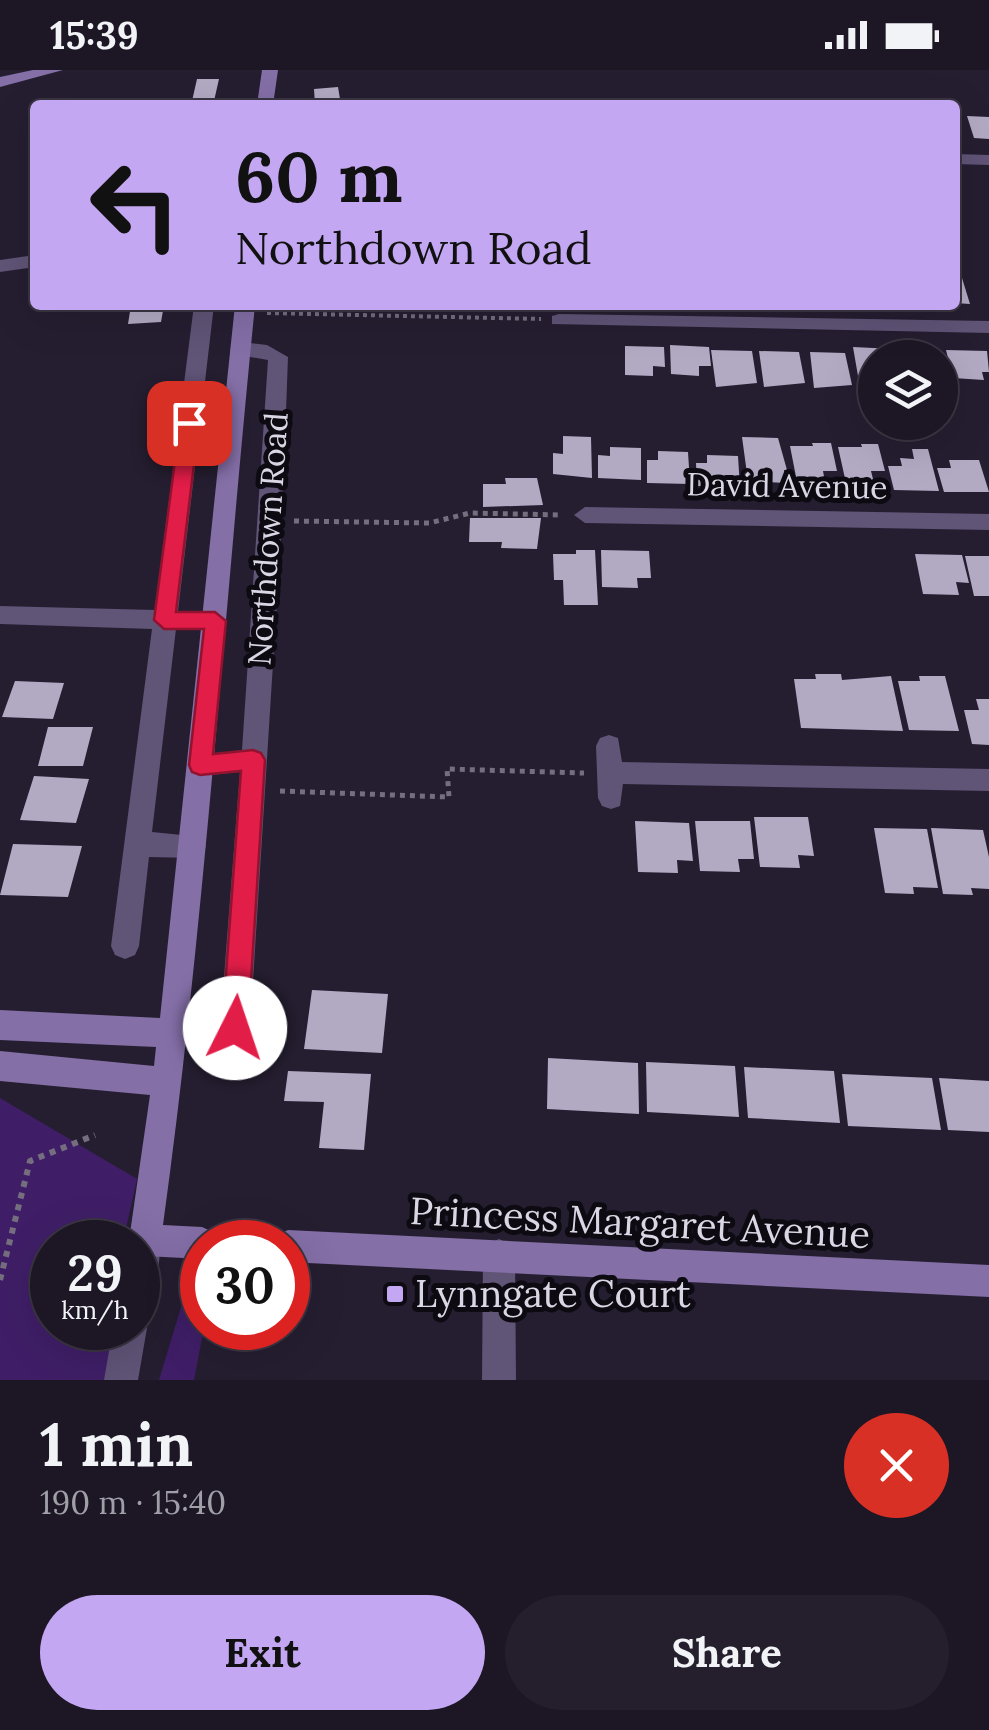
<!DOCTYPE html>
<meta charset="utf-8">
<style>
body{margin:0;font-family:Lora,serif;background:#251f2d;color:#f1f3f6;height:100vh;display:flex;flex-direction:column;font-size:38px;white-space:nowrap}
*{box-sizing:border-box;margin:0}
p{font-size:32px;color:#a09fa7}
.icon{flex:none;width:55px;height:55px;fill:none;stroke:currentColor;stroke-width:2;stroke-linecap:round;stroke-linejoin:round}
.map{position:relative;height:1310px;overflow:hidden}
.side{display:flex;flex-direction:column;background:#1c1625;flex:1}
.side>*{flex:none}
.guide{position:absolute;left:30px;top:30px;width:930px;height:210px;border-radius:10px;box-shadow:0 10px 40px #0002,0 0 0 2px #3a3542;background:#c3a7f2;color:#111;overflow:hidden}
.buttons{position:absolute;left:858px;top:270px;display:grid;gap:20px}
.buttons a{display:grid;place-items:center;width:100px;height:100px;border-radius:50%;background:#1c1625;box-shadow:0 10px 40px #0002,0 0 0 2px #3a3542;font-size:50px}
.speed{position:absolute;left:30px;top:1150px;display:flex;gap:20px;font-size:50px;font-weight:700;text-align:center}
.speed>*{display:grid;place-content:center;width:130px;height:130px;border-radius:50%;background:#1c1625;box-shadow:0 10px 40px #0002,0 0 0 2px #3a3542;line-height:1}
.speed small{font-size:25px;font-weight:400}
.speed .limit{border:15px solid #d22;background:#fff;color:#111}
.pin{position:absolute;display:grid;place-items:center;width:85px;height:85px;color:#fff;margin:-42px;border-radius:20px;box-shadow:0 5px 15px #0006}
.me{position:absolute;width:110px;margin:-55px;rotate:4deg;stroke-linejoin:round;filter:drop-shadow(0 0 8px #0008)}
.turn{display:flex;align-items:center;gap:35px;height:210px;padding:0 40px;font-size:45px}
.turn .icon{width:130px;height:130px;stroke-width:2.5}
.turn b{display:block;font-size:70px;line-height:85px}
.round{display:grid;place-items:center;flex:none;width:105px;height:105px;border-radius:52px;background:#251f2d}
.overview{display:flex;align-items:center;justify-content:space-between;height:170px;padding:0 40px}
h1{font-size:60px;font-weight:800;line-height:75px}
.cta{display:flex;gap:20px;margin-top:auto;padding:20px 40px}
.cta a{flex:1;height:115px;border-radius:60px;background:#c3a7f2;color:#111;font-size:40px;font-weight:800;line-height:115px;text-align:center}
.cta a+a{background:#251f2d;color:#f1f3f6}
.status{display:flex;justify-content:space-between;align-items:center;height:70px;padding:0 50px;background:#1c1625;direction:ltr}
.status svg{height:28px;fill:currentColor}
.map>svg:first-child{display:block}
.green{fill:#3f1e67}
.building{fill:#b2aac3}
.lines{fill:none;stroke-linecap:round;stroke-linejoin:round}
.path-far2{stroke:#746e7f;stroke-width:4;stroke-dasharray:4 4;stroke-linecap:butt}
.path-far1{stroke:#746e7f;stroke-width:5;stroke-dasharray:5 5;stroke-linecap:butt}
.path{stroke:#746e7f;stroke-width:6;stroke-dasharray:6 6;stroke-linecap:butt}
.street{fill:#605477;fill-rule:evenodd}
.secondary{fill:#846fa7;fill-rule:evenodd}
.route{fill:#e11d48;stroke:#92132f;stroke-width:2.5}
.poi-dot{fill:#c3a7f2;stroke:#0d0a12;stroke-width:4}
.labels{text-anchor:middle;stroke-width:10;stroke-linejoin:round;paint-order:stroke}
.street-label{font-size:32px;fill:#dbd6e4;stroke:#0d0a12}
.near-street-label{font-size:38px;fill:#dbd6e4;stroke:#0d0a12}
.near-poi-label{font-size:38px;fill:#dbd6e4;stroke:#0d0a12;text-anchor:start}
</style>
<div class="status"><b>15:39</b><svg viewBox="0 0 49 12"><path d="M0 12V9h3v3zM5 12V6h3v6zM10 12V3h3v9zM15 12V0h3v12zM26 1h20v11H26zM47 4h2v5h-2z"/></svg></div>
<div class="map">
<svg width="989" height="1310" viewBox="0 0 989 1310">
<rect width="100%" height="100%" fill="#251e31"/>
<!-- green -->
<path class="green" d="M0,1028L137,1109L123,1172H52V1258H122L130,1310H0Z
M201,1206L204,1258L194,1310H159L185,1224Z"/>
<!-- building -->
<path class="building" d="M197,9H219L214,31H192Z
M338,17L341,35H315L314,19Z
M967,46L989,47V69L974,68Z
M955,208H962L970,234L955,233Z
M131,235H164L161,252L128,254Z
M670,275L709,277L711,296H699V306L671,304Z
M625,276L664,277L665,297L653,296V306L625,305Z
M853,277L894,279L896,288H875V307L858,306Z
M900,279L941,280L946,301H940V288H901Z
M711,280L752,281L757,313L716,317Z
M946,280L987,281L989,302H982L984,310L953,308Z
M759,281L799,282L805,313L764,317Z
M810,282L845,283L852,315L814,318Z
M563,366L591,367L592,408L553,404V383L563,384Z
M742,367L778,368L787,400H784L786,413L748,411Z
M812,373H831L837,401H823L825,412H797L790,376H813Z
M861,374H878L885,401H871L874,413H846L838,377H862Z
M610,377L641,378V410L598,408V385L610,386Z
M912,379H928L939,421L894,420L888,396H902L900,388L914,389Z
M658,381L688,382L690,414L647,413V390H658Z
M707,385L738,386L740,418L697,416L696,393H707Z
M949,390H979L989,422H944L937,398H951Z
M505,408H537L543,435L483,437V414H506Z
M470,448H541L537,479L501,478L502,472H469Z
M576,480H595L598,535H564L563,510H554L553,484H576Z
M601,480L649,481L651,508H637L638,518L602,517Z
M915,484L962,485L969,513L956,512L959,525L923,524Z
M965,486H989V526H974Z
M815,604H841L842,610L891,606L903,661L801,658L794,609H816Z
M919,606H945L959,661L909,660L898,611H920Z
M15,611L64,613L53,649L2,647Z
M976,629H989V675L972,674L964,640H979Z
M48,657H93L83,696H38Z
M34,706L89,709L76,753L20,750Z
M754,747H808L814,786L798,785L800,798L760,797Z
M635,751L689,753L693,791L677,790L678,803L638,802Z
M695,751H750L754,789H738L740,802L700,801Z
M874,758L927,759L938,818L913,817L914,824L885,823Z
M931,758L983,760L989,787V819L971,818L973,825L943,824Z
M13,774L82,776L68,827L0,825Z
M312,920L388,924L382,983L304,979Z
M548,988L638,993L639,1044L547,1039Z
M646,992L735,996L739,1047L647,1042Z
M744,997L834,1001L840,1053L748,1048Z
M288,1001L371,1004L364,1080L319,1078L324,1032L284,1031Z
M842,1004L932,1008L941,1060L848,1056Z
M939,1008L989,1011V1062L948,1060Z"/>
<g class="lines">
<!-- path-far2 -->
<path class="path-far2" d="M267,243L541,249"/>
<!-- path-far1 -->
<path class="path-far1" d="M294,451L429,453L470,443L562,445
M280,721L449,727L447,699L584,703"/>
<!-- path -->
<path class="path" d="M0,1210L30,1091L95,1065"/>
<!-- street -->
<path class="street" d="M955,84L989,85V95L955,94Z
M35,185V197L0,202V190Z
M194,235H214L178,541L223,544L227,551L223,558L176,559L152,762L202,767L206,776L202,785L193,788L149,787L139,876L135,885L125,889L115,885L111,876L152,559L0,554V536L155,540Z
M559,244L989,251V263L552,254V246Z
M240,272L267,275L288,287L282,451L250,958L245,968L235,973L225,968L220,958L240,702L200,706L191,703L187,695L191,687L242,680L268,290L233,284L230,279Z
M585,437L989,444V460L585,453L574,445Z
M609,665L618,668L622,692L989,699V721L623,714L620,736L611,739L602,736L598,728L596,676L600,668Z
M145,1154L156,1159C164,1178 158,1206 150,1225L138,1229V1172H128L134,1159Z
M499,1169L510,1174L515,1185L516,1310H482L483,1185L488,1174Z
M138,1244L147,1258L138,1310H104L113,1258H138Z"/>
<!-- secondary -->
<path class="secondary" d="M33,0H63L0,17V7Z
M262,0H278L273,35H257Z
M235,235H255C224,542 205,850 163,1155L202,1157L213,1162L218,1172H202V1189L145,1186L138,1183V1172L129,1170L150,1025L0,1011V981L154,996L156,977L0,970V940L160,948Z
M288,1160L989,1195V1227L288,1192V1172H273L277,1165Z"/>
</g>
<!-- route -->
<path class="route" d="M189,347L199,353L176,542H215L226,551L213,684L253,680L261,683L265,690L248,958L244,967L235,971L226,967L222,958L241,701L200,705L192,702L189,695L204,559H164L154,550L180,353Z"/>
<!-- markers -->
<rect class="poi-dot" x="385" y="1214" width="20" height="20" rx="5"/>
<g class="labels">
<!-- street labels -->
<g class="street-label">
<text transform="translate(787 416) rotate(1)" y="11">David Avenue</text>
<text transform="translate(268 469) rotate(-86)" y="11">Northdown Road</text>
</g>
<!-- near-street labels -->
<g class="near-street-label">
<text transform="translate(640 1153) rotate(3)" y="13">Princess Margaret Avenue</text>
</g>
<!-- near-poi labels -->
<g class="near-poi-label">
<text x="415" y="1237">Lynngate Court</text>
</g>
</g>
</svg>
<div class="buttons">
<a><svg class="icon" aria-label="layers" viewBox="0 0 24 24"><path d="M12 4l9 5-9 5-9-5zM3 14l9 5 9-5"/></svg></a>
</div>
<div class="speed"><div>29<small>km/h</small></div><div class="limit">30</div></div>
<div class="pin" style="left:189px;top:353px;background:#d93025"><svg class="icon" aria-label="arrive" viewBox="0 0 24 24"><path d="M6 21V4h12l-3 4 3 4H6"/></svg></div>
<svg class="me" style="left:235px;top:958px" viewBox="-20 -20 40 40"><circle r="19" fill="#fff"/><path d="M0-13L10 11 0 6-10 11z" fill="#e11d48"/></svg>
<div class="guide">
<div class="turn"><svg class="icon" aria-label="left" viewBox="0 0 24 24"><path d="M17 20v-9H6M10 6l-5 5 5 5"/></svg><div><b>60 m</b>Northdown Road</div></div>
</div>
</div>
<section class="side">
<div class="overview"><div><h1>1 min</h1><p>190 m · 15:40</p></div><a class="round" style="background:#d93025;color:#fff"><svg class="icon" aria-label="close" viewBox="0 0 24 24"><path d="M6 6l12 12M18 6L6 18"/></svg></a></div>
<div class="cta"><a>Exit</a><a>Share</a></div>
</section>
